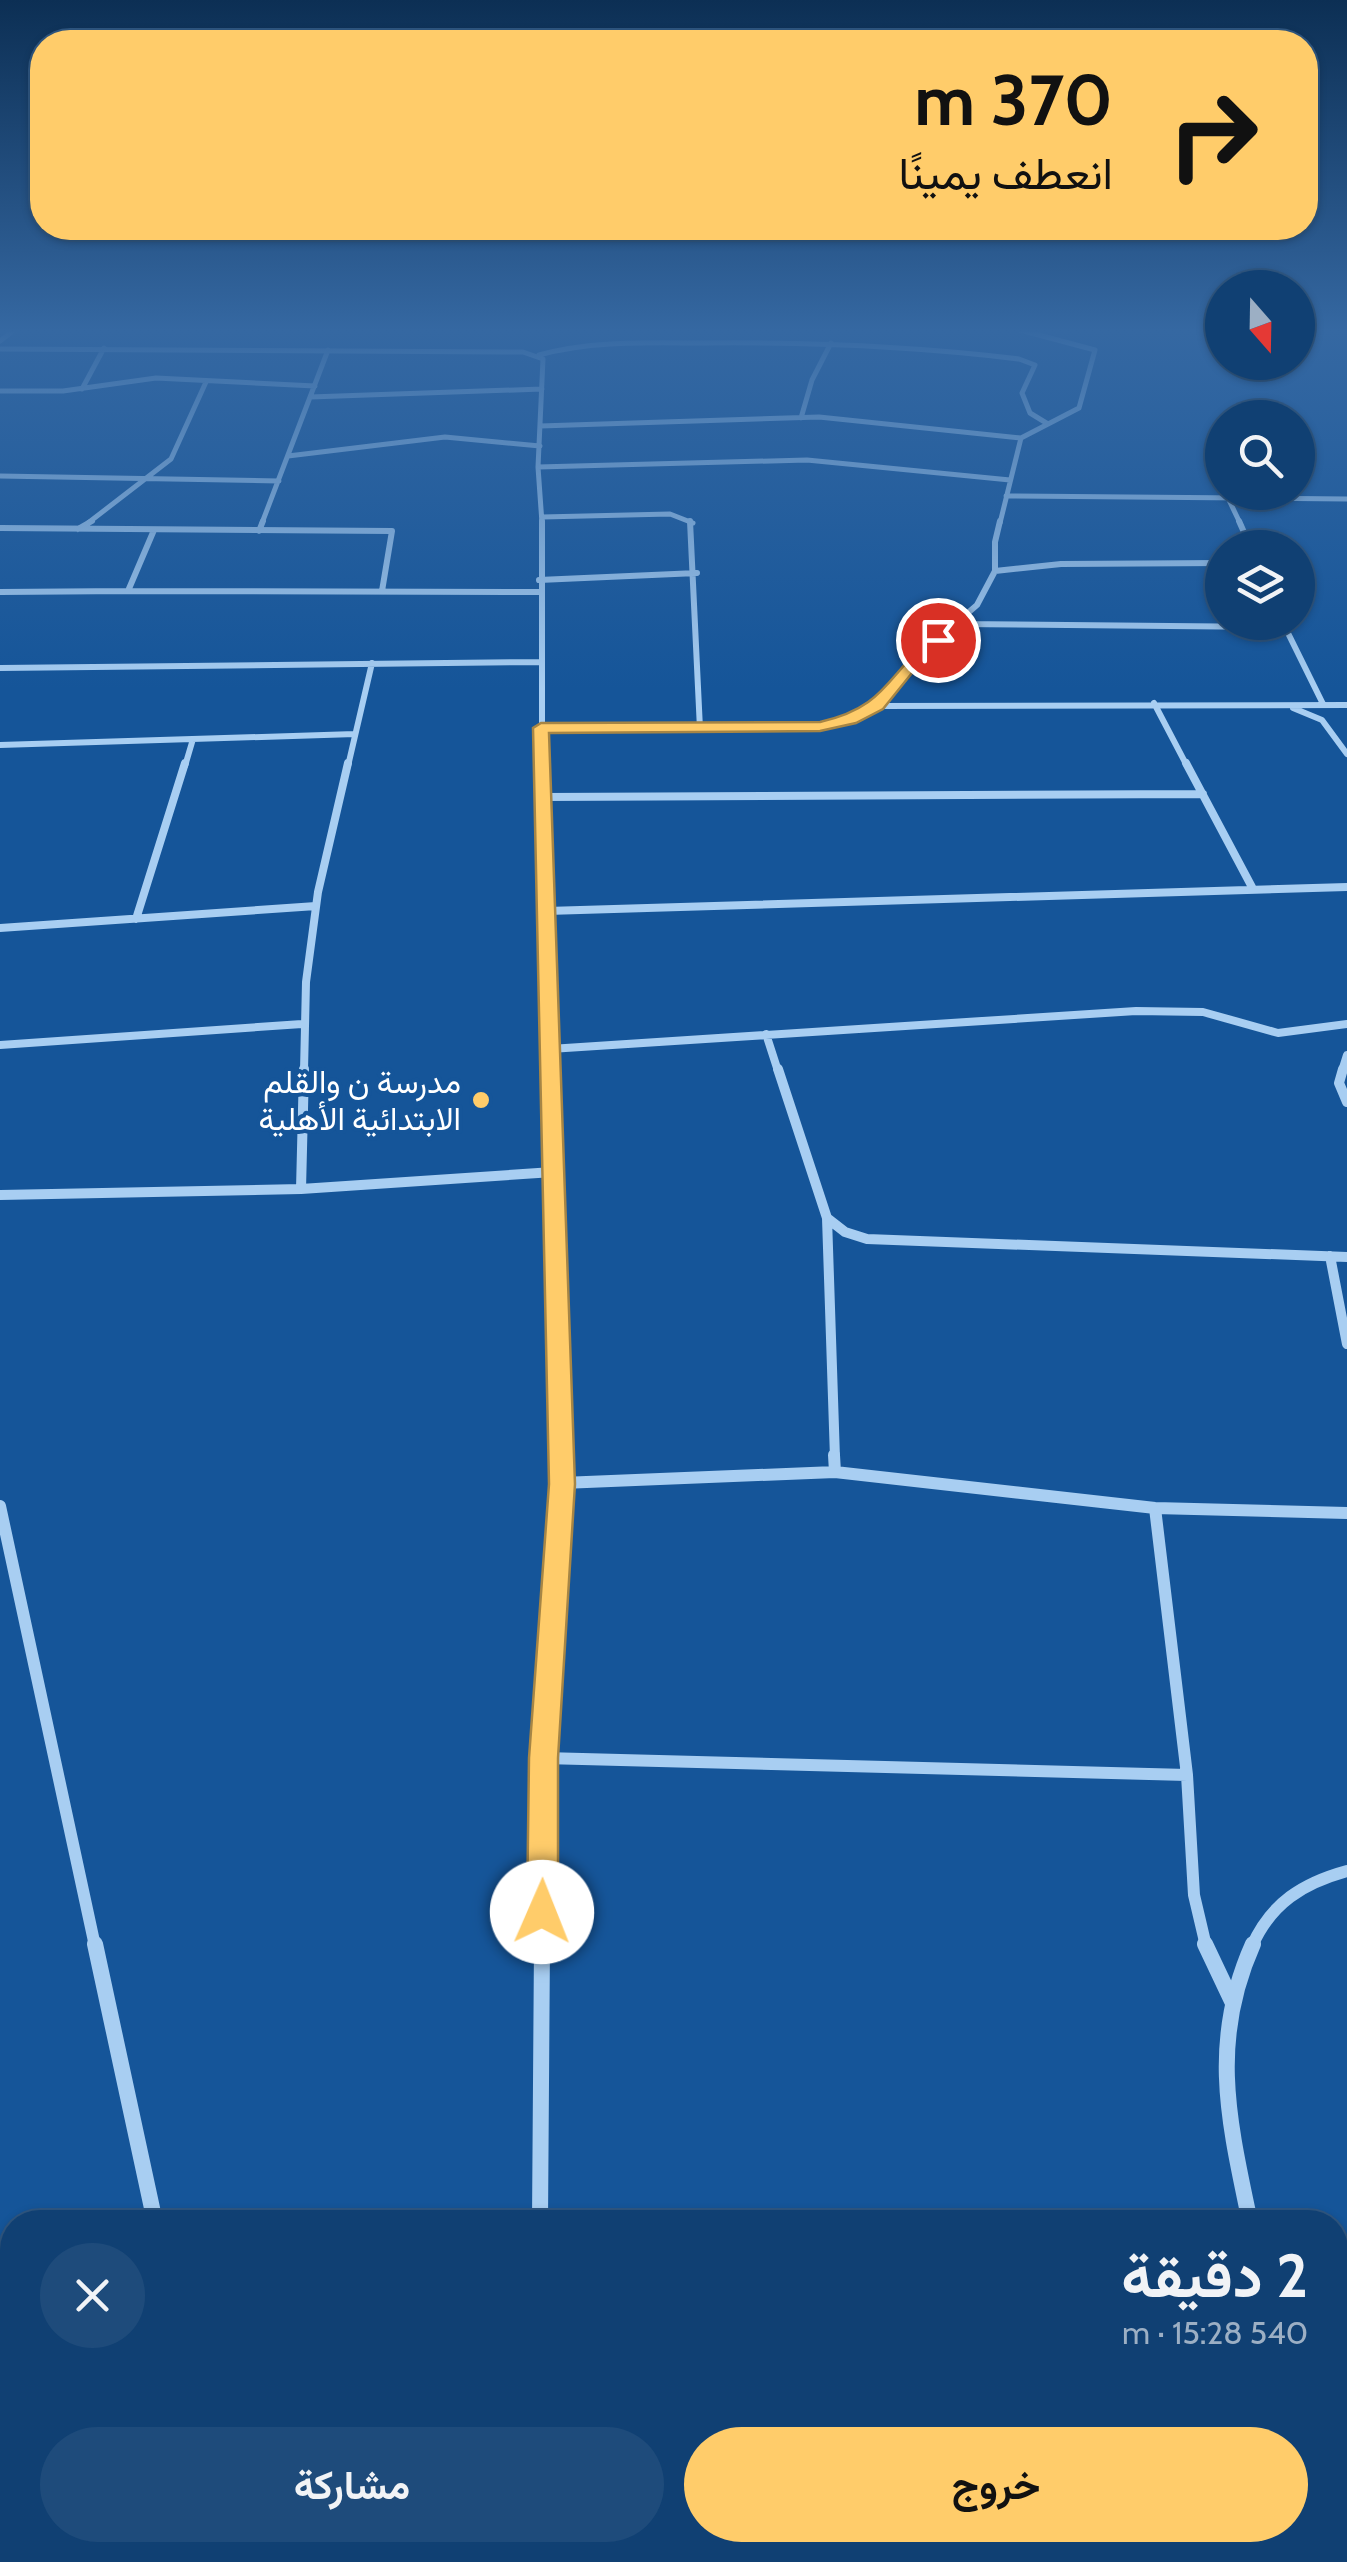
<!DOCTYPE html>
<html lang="ar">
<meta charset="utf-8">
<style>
body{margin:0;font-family:Cabin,Vazirmatn,sans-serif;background:#1e4b7b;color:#f1f3f6;direction:rtl;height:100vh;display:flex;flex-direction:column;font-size:38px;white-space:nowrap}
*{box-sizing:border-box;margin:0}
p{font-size:32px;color:#9cafc4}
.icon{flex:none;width:55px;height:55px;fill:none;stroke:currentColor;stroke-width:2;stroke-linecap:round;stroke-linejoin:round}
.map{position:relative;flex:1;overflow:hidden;direction:ltr}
.drawer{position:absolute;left:0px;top:2210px;width:1348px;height:352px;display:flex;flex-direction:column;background:#104073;border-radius:40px 40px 0 0;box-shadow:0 2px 8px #0004,0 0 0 2px #305985;direction:rtl}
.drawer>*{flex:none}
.top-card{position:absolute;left:30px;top:30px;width:1288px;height:210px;border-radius:40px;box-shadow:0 2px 8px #0004,0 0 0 2px #305985;direction:rtl;background:#ffcc6a;color:#111;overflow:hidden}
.needle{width:65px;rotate:160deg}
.buttons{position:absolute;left:1205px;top:270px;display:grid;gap:20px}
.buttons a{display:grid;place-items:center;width:110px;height:110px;border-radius:50%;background:#104073;box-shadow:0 2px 8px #0004,0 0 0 2px #305985;font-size:50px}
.pin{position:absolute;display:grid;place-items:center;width:85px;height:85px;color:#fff;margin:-42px;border:5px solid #fff;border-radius:50%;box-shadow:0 2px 10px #0007}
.me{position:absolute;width:110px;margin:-55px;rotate:1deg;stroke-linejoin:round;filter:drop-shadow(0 0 8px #0008)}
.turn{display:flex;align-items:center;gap:35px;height:210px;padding:0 40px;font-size:45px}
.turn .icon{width:130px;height:130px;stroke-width:2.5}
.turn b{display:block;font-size:70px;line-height:85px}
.round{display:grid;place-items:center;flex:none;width:105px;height:105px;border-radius:52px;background:#1e4b7b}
.summary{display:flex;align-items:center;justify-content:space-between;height:170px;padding:0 40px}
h1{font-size:60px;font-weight:700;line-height:75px}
.primary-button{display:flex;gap:20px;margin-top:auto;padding:20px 40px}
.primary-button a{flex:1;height:115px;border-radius:60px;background:#ffcc6a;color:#111;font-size:40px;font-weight:700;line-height:115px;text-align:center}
.primary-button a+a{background:#1e4b7b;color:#f1f3f6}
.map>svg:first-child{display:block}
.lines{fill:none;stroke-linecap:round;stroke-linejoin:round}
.street-far5{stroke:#a8cef2;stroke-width:5}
.street-far4{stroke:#a8cef2;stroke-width:6}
.street-far3{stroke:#a8cef2;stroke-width:8}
.street-far2{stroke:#a8cef2;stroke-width:10}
.street-far1{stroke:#a8cef2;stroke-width:12}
.street{stroke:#a8cef2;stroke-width:16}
.route{fill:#ffcc6a;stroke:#a68545;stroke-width:2.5}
.poi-dot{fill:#ffcc6a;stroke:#155599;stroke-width:4}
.labels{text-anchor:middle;stroke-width:8;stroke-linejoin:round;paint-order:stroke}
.poi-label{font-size:32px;fill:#fff;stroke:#155599;text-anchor:end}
</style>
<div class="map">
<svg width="1347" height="2562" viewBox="0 0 1347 2562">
<rect width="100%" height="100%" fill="#155599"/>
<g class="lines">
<!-- street-far5 -->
<path class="street-far5" d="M0,341L14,330
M0,349L523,352L543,359L538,467L542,523
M539,355C593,340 651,343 706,343C813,342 913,346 1019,359L1035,365L1022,393L1030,413L1048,424
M82,389L104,348
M0,391H63L156,378L315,386
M310,397L542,389
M801,418L812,380L831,343
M540,426L819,417L1021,438
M288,456L445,437L540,446
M538,467L807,460L1010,480
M0,476L279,481
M1006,496L1347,499
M1228,498L1240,523
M542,517L670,514L693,523
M88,523L171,459L206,382
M262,523L328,350
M1000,523L1021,438L1079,408L1095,350L1020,330"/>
<!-- street-far4 -->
<path class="street-far4" d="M542,521V766
M690,521L700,729
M1239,521L1251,548
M0,528L392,531L382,591
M78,529L92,521
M154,530L128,591L539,592
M259,531L263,521
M995,571L1061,564L1222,563
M539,580L697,573
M0,592L128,591
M958,624L1285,627
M1284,625L1323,704
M0,668L541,662
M1154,703L1187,766
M877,706L1347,705
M1293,708L1322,720L1347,754
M541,728L820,727L851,720L877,706L919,655L977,605L995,571V542L1000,521
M0,745L355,734
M185,766L193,739
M348,766L372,663"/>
<!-- street-far3 -->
<path class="street-far3" d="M542,763L551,1071
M1186,763L1253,889
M544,797L1203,794
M547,911L1347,887
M136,919L185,763
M0,928L316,906
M766,1034L778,1071
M0,1045L302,1024
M550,1049L1136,1011L1203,1012L1278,1033L1347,1024
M304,1071L306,982L318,892L348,763
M1342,1071L1347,1055"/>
<!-- street-far2 -->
<path class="street-far2" d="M550,1069L561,1458
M778,1069L827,1218L845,1232L867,1239L1347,1257
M1343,1069L1339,1083L1347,1102
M301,1189L304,1069
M0,1195L301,1189L553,1172
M827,1218L835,1458
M1330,1256L1347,1344"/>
<!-- street-far1 -->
<path class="street-far1" d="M834,1455L835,1472
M562,1483L835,1472L1155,1508L1347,1513
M0,1506L95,1946
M1155,1508L1187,1775L1194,1895L1206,1946
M544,1758L1187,1775
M542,1946L544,1758L561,1455
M1252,1946C1271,1903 1303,1883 1347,1871"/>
<!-- street -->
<path class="street" d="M95,1944L155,2222
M1205,1944L1232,2001
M540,2222L542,1944
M1250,2222C1229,2122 1209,2042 1253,1944
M225,2550L228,2562
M537,2550V2562
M1293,2550L1294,2562"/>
</g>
<!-- sky -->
<linearGradient id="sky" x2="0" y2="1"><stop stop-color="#0c2f54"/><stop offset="0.48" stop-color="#3568a2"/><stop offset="1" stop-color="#3568a2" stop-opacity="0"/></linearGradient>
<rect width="1347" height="689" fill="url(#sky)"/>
<!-- route -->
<path class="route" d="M933,637L945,640L924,658L883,709L856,723L820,731L549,733L575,1484L558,1758V1912L553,1924L542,1928L531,1924L527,1912L529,1758L549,1484L533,728L541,723L820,722C887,707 886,675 933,637Z"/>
<!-- markers -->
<circle class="poi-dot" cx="481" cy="1100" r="10"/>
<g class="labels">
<!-- poi labels -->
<g class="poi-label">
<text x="461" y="1093">مدرسة ن والقلم<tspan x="461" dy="37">الابتدائية الأهلية</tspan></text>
</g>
</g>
</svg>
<div class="buttons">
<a><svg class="needle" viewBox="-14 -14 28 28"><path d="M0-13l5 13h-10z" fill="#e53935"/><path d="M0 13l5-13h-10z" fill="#9cafc4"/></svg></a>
<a><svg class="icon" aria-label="search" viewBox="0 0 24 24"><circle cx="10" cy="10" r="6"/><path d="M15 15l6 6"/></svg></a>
<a><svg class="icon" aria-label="layers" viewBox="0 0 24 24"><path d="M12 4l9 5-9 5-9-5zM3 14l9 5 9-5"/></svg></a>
</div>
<div class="pin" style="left:938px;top:640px;background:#d93025"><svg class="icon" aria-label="arrive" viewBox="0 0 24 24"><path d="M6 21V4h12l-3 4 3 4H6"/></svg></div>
<svg class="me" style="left:542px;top:1912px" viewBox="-20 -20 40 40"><circle r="19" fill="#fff"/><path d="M0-13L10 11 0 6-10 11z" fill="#ffcc6a"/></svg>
<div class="top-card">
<div class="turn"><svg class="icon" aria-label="right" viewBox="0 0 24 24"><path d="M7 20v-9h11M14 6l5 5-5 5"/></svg><div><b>370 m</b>انعطف يمينًا</div></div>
</div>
<section class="drawer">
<div class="summary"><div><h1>2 دقيقة</h1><p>540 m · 15:28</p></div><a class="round"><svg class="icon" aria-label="close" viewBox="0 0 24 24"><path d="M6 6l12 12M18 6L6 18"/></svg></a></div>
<div class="primary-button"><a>خروج</a><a>مشاركة</a></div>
</section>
</div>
